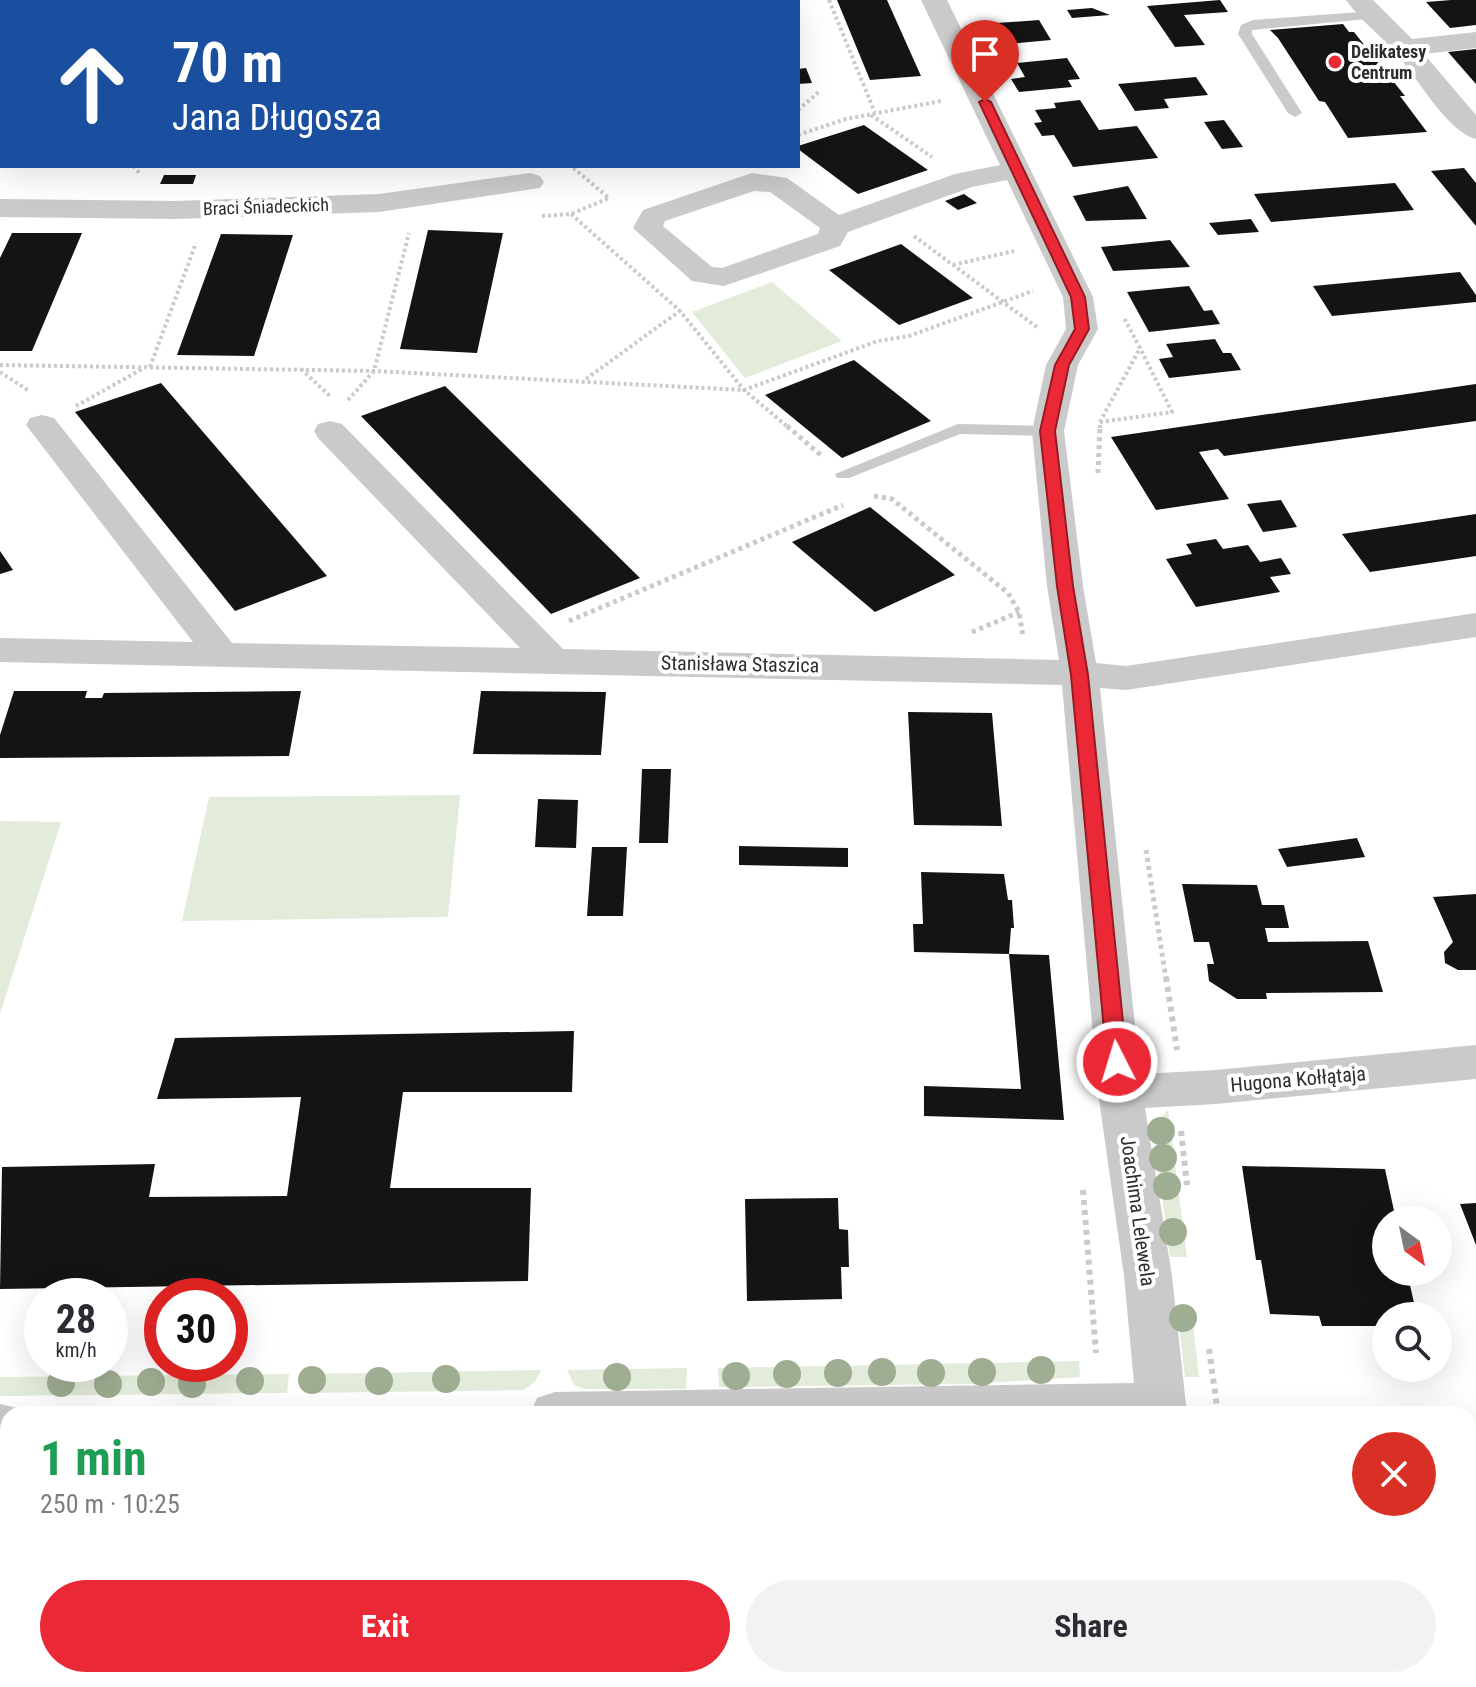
<!DOCTYPE html>
<meta charset="utf-8">
<style>
body{margin:0;font-family:"Roboto Condensed",sans-serif;background:#f2f2f3;color:#2b2b33;height:100vh;display:flex;flex-direction:column;font-size:30px;white-space:nowrap}
*{box-sizing:border-box;margin:0}
p{font-size:26px;color:#7c7c81}
.icon{flex:none;width:44px;height:44px;fill:none;stroke:currentColor;stroke-width:2;stroke-linecap:round;stroke-linejoin:round}
.map{position:relative;flex:1;overflow:hidden}
.details{position:absolute;left:0px;top:1406px;width:1476px;height:282px;display:flex;flex-direction:column;background:#fff;border-radius:24px 24px 0 0;box-shadow:0 8px 32px #0002}
.details>*{flex:none}
.hud{position:absolute;left:0px;top:0px;width:800px;height:168px;box-shadow:0 8px 32px #0002;background:#1a4fa0;color:#fff;overflow:hidden}
.needle{width:52px;rotate:147deg}
.fabs{position:absolute;left:1372px;top:1206px;display:grid;gap:16px}
.fabs a{display:grid;place-items:center;width:80px;height:80px;border-radius:50%;background:#fff;box-shadow:0 8px 32px #0002;font-size:40px}
.speed{position:absolute;left:24px;top:1278px;display:flex;gap:16px;font-size:40px;font-weight:700;text-align:center}
.speed>*{display:grid;place-content:center;width:104px;height:104px;border-radius:50%;background:#fff;box-shadow:0 8px 32px #0002;line-height:1}
.speed small{font-size:20px;font-weight:400}
.speed .limit{border:12px solid #d22;background:#fff;color:#111}
.pin{position:absolute;display:grid;place-items:center;width:68px;height:68px;color:#fff;margin:-82px -34px;border-radius:50% 50% 50% 0;rotate:-45deg;box-shadow:0 0 8px #0007}
.pin .icon{rotate:45deg}
.me{position:absolute;width:88px;margin:-44px;rotate:355deg;stroke-linejoin:round;filter:drop-shadow(0 0 6px #0008)}
.turn{display:flex;align-items:center;gap:28px;height:168px;padding:0 40px;font-size:36px}
.turn .icon{width:104px;height:104px;stroke-width:2.5}
.turn b{display:block;font-size:56px;line-height:68px}
.round{display:grid;place-items:center;flex:none;width:84px;height:84px;border-radius:42px;background:#f2f2f3}
.summary{display:flex;align-items:center;justify-content:space-between;height:136px;padding:0 40px}
h1{font-size:48px;font-weight:700;line-height:60px;color:#1e9e55}
.cta{display:flex;gap:16px;margin-top:auto;padding:16px 40px}
.cta a{flex:1;height:92px;border-radius:48px;background:#eb2836;color:#fff;font-size:32px;font-weight:700;line-height:92px;text-align:center}
.cta a+a{background:#f2f2f3;color:#2b2b33}
.map>svg:first-child{display:block}
.green{fill:#e3ebda}
.building{fill:#141414}
.lines{fill:none;stroke-linecap:round;stroke-linejoin:round}
.path-far2{stroke:#cacaca;stroke-width:4;stroke-dasharray:3 3;stroke-linecap:butt}
.path-far1{stroke:#cacaca;stroke-width:5;stroke-dasharray:4 4;stroke-linecap:butt}
.path{stroke:#cacaca;stroke-width:6;stroke-dasharray:5 5;stroke-linecap:butt}
.service{fill:#cacaca;fill-rule:evenodd}
.minor{fill:#cacaca;fill-rule:evenodd}
.tree{fill:#9fad92}
.route{fill:#eb2836;stroke:#991a23;stroke-width:2}
.poi-dot{fill:#eb2836;stroke:#fff;stroke-width:3}
.labels{text-anchor:middle;stroke-width:8;stroke-linejoin:round;paint-order:stroke}
.far-poi-label{font-size:18px;font-weight:bold;fill:#2d2d2d;stroke:#fff;text-anchor:start}
.far-street-label{font-size:18px;fill:#2d2d2d;stroke:#fff}
.street-label{font-size:20px;fill:#2d2d2d;stroke:#fff}
</style>
<div class="map">
<svg width="1476" height="1687" viewBox="0 0 1476 1687">
<rect width="100%" height="100%" fill="#fff"/>
<!-- green -->
<path class="green" d="M772,282L842,341L745,378L692,312Z
M460,795L448,917L182,921L209,797Z
M0,821L61,822L0,1014Z
M1168,1110L1187,1257H1170L1154,1134L1156,1124Z
M1191,1307L1199,1377H1185L1177,1308Z
M1079,1361L1080,1377L973,1384L719,1387L718,1368Z
M687,1368L686,1389H584L574,1385L567,1370Z
M541,1370L535,1382L523,1390L305,1393L308,1374Z
M289,1374L287,1393L0,1396V1377Z"/>
<!-- building -->
<path class="building" d="M837,0H887L921,76L870,80Z
M1220,0L1228,12L1184,15L1205,45L1175,47L1147,6Z
M1451,0H1476V25L1450,28L1426,2Z
M1092,8L1110,15L1072,18L1067,10Z
M1039,20L1051,40L995,45L983,24Z
M1343,24L1349,32H1354L1405,96H1400L1427,132L1348,138L1325,102L1319,101L1278,38L1270,30Z
M1476,49V84L1448,52Z
M1067,58L1080,79L1068,80L1072,87L1019,92L1011,79L1025,77L1017,63Z
M806,68L812,83L798,84V69Z
M1196,77L1208,95L1164,99L1169,108L1135,111L1118,84Z
M1080,100L1099,130L1137,126L1158,158L1073,167L1054,135L1042,136L1034,123L1042,122L1035,110L1056,108L1054,103Z
M1224,120L1243,147L1222,149L1204,122Z
M864,125L928,170L858,194L798,149V146Z
M1464,168L1476,183V226L1431,171Z
M164,175H196L193,184H160Z
M1395,183L1414,210L1271,222L1254,194Z
M1128,186L1147,219L1086,221L1073,196Z
M964,194L977,203L958,210L945,201Z
M1251,219L1259,232L1218,235L1209,223Z
M428,230L503,233L477,353L400,349Z
M12,233H82L32,351H0V258Z
M221,234L293,235L254,356L177,355Z
M1170,240L1190,267L1113,271L1101,247Z
M901,244L973,298L899,325L829,270Z
M1460,272L1476,295V302L1332,316L1313,286Z
M1189,286L1204,311L1212,310L1220,324L1149,332L1127,292Z
M1215,339L1223,353H1231L1241,370L1169,378L1159,359L1173,357L1166,344Z
M854,360L931,421L842,458L765,395Z
M161,383L327,576L235,611L75,412Z
M1476,384V421L1224,456L1218,449L1199,452L1229,499L1156,510L1111,437Z
M445,386L640,578L551,614L361,416Z
M1281,500L1297,527L1263,532L1247,504Z
M870,507L955,575L875,612L792,542Z
M1476,514V556L1370,572L1342,534Z
M1216,539L1223,549L1248,545L1260,562L1281,558L1291,574L1270,577L1280,592L1196,607L1166,559L1192,554L1186,544Z
M0,551L13,570L0,574Z
M14,691H87L85,698H102L104,693L301,691L289,756L0,758V735Z
M481,691L606,692L601,755L473,754Z
M908,712L992,713L1002,826L914,825Z
M642,769H671L668,843H639Z
M538,799L578,800L576,848L535,847Z
M1357,838L1365,857L1287,867L1278,849Z
M739,846L848,848V867L739,865Z
M592,847H627L623,916H587Z
M921,872L1004,874L1008,900H1012L1014,928H1011L1009,954L914,952L913,924H923Z
M1182,884L1257,885L1262,905H1284L1289,928H1265L1268,942L1368,941L1383,992L1266,993L1267,999H1237L1209,981L1207,964H1214L1209,942H1194Z
M1476,894V970H1458L1445,963L1444,952L1453,942L1433,897Z
M1009,954L1049,955L1064,1120L924,1116V1086L1021,1089Z
M574,1031L572,1092H403L390,1188H531L528,1281L0,1289L2,1167L155,1164L149,1197L287,1196L301,1097L157,1099L175,1038Z
M1242,1166L1385,1169L1396,1220H1386V1272H1407L1417,1316H1386V1326H1322L1319,1316L1270,1314L1261,1260H1256Z
M838,1198L839,1229L848,1230L849,1267H841L842,1299L747,1301L745,1199Z
M1476,1203V1245L1460,1204Z
M3,1580H8V1638H0Z
M781,1680H884L885,1687H781Z"/>
<g class="lines">
<!-- path-far2 -->
<path class="path-far2" d="M829,0L875,113
M234,2L237,0
M798,110L820,91
M871,115L932,157
M798,135L846,119L941,101
M133,166L141,175
M571,214L680,311L744,390L789,428
M542,216L571,214L609,198L571,166
M914,236L1038,328
M953,265L1014,251
M0,365L374,371L744,390L878,341L909,336L1033,291
M150,367L196,243
M301,369L331,397
M0,372L29,391
M586,379L681,310
M348,400L374,371L409,233
M76,406L144,368
M1100,422L1172,412L1140,348
M1100,428V422L1140,348L1124,318"/>
<!-- path-far1 -->
<path class="path-far1" d="M787,426L823,457
M1098,473L1100,426
M874,496L892,499L1008,593L1019,612L1023,637
M569,621L843,505
M972,632L1019,612
M1146,850L1166,979"/>
<!-- path -->
<path class="path" d="M1166,977L1177,1050
M1181,1131L1187,1185
M1083,1190L1096,1353
M1209,1349L1218,1414
M1292,1680L1303,1687"/>
<!-- service -->
<path class="service" d="M1373,11L1379,15L1378,18L1252,30V34L1302,113L1295,117L1288,113L1238,34L1241,25L1253,20Z
M958,424L1048,426L1056,431L1048,436L960,434L849,478H837L835,474Z"/>
<!-- minor -->
<path class="minor" d="M921,0H947L1093,297L1098,329L1078,365L1064,431L1083,586L1096,663L1126,666L1476,613V637L1126,690L1100,688L1140,1074L1216,1070L1476,1045V1079L1216,1104L1145,1108L1172,1276L1187,1414H530L537,1398L555,1392L1134,1383L1124,1276L1098,1092L1062,685L0,662V638L193,642L26,425L30,418L42,415L54,418L232,643L520,648L318,438L314,431L318,424L330,421L342,424L563,649L1059,660L1047,586L1032,431L1046,365L1066,329L1063,297L1007,180L972,187L848,232L840,246L724,286L692,281L633,228L643,210L752,173L787,178L839,215L955,174L1000,165ZM754,191L770,192L820,228L818,234L722,268L712,267L663,226L665,221Z
M1346,0H1373L1412,39L1476,32V48L1424,54L1476,115V139C1447,132 1417,77 1397,54C1381,36 1360,20 1346,0Z
M530,173L540,176L544,182L540,188L379,212L175,219L0,217V199L175,201L379,194Z
M0,1404L26,1410L27,1414H8V1448H0Z
M1169,1680H1223V1687H1169Z"/>
</g>
<!-- trees -->
<g class="tree">
<circle cx="1161" cy="1131" r="14"/>
<circle cx="1163" cy="1158" r="14"/>
<circle cx="1167" cy="1186" r="14"/>
<circle cx="1173" cy="1232" r="14"/>
<circle cx="1183" cy="1318" r="14"/>
<circle cx="1041" cy="1370" r="14"/>
<circle cx="882" cy="1372" r="14"/>
<circle cx="982" cy="1372" r="14"/>
<circle cx="838" cy="1373" r="14"/>
<circle cx="931" cy="1373" r="14"/>
<circle cx="787" cy="1374" r="14"/>
<circle cx="736" cy="1376" r="14"/>
<circle cx="617" cy="1377" r="14"/>
<circle cx="446" cy="1379" r="14"/>
<circle cx="312" cy="1380" r="14"/>
<circle cx="250" cy="1381" r="14"/>
<circle cx="379" cy="1381" r="14"/>
<circle cx="151" cy="1382" r="14"/>
<circle cx="61" cy="1383" r="14"/>
<circle cx="108" cy="1384" r="14"/>
<circle cx="192" cy="1384" r="14"/>
</g>
<!-- route -->
<path class="route" d="M985,99L991,102L1085,297L1089,329L1069,365L1055,431L1073,586L1088,675L1127,1062L1124,1067H1110L1107,1062L1071,675L1057,586L1040,431L1055,365L1075,329L1071,297L979,102Z"/>
<!-- markers -->
<circle class="poi-dot" cx="1335" cy="62" r="8"/>
<g class="labels">
<!-- far-poi labels -->
<g class="far-poi-label">
<text x="1351" y="58">Delikatesy<tspan x="1351" dy="21">Centrum</tspan></text>
</g>
<!-- far-street labels -->
<g class="far-street-label">
<text transform="translate(266 207) rotate(-2)" y="6">Braci Śniadeckich</text>
</g>
<!-- street labels -->
<g class="street-label">
<text transform="translate(740 664) rotate(1)" y="7">Stanisława Staszica</text>
<text transform="translate(1298 1079) rotate(-5)" y="7">Hugona Kołłątaja</text>
<text transform="translate(1138 1211) rotate(82)" y="7">Joachima Lelewela</text>
</g>
</g>
</svg>
<div class="fabs">
<a><svg class="needle" viewBox="-14 -14 28 28"><path d="M0-13l5 13h-10z" fill="#e53935"/><path d="M0 13l5-13h-10z" fill="#7c7c81"/></svg></a>
<a><svg class="icon" aria-label="search" viewBox="0 0 24 24"><circle cx="10" cy="10" r="6"/><path d="M15 15l6 6"/></svg></a>
</div>
<div class="speed"><div>28<small>km/h</small></div><div class="limit">30</div></div>
<div class="pin" style="left:985px;top:102px;background:#d93025"><svg class="icon" aria-label="arrive" viewBox="0 0 24 24"><path d="M6 21V4h12l-3 4 3 4H6"/></svg></div>
<svg class="me" style="left:1117px;top:1062px" viewBox="-20 -20 40 40"><circle r="17" fill="#eb2836" stroke="#fff" stroke-width="3"/><path d="M0-11L8 9 0 5-8 9z" fill="#fff"/></svg>
<div class="hud">
<div class="turn"><svg class="icon" aria-label="ahead" viewBox="0 0 24 24"><path d="M12 20V5M6 11l6-6 6 6"/></svg><div><b>70 m</b>Jana Długosza</div></div>
</div>
<section class="details">
<div class="summary"><div><h1>1 min</h1><p>250 m · 10:25</p></div><a class="round" style="background:#d93025;color:#fff"><svg class="icon" aria-label="close" viewBox="0 0 24 24"><path d="M6 6l12 12M18 6L6 18"/></svg></a></div>
<div class="cta"><a>Exit</a><a>Share</a></div>
</section>
</div>
